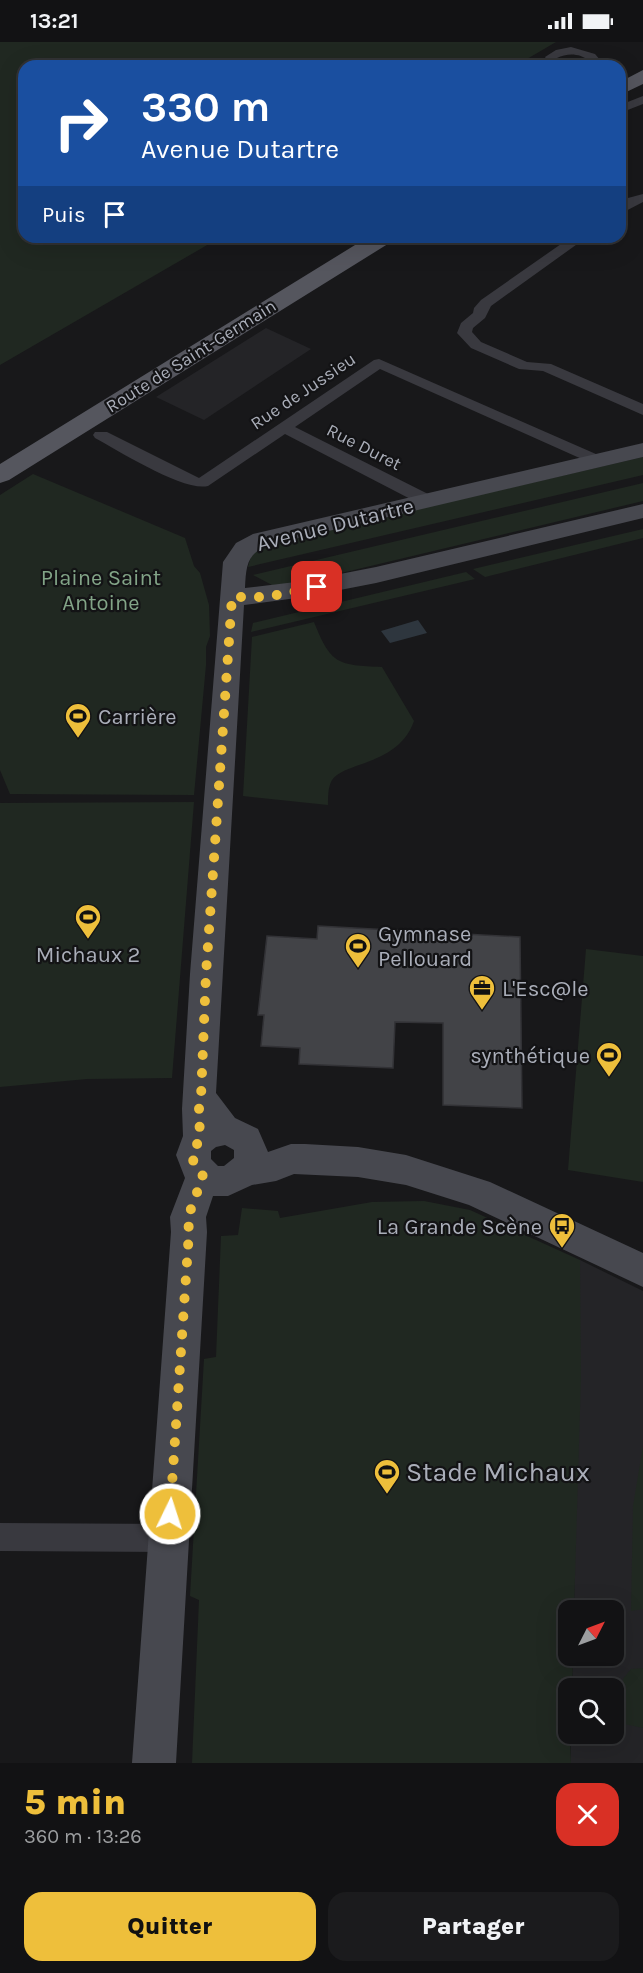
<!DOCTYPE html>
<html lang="fr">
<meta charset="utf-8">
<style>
body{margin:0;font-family:Karla,sans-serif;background:#1b1b1d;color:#f1f3f6;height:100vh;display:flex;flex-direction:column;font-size:22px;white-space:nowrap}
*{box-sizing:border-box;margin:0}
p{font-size:20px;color:#9c9ea0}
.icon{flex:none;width:33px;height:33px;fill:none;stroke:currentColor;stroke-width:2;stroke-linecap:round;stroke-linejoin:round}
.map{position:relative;height:1721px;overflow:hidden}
.drawer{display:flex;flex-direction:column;background:#121214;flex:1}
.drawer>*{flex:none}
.guide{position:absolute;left:18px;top:18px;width:608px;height:183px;border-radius:18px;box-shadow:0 6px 24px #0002,0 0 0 2px #313234;background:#1a4fa0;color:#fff;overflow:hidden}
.needle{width:39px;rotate:48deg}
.tools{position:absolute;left:558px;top:1558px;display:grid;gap:12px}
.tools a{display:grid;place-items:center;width:66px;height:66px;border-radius:12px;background:#121214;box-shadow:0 6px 24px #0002,0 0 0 2px #313234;font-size:30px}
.pin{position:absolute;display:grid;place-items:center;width:51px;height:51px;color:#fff;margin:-26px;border-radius:12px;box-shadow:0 3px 9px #0006}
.me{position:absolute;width:66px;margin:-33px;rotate:4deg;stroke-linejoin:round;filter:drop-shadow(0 0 4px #0008)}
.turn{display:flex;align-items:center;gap:21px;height:126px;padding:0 24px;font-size:27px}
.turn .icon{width:78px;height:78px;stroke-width:2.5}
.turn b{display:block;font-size:42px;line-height:51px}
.then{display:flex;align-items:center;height:57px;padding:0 24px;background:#0003;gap:12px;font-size:22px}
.round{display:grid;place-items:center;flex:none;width:63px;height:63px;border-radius:18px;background:#1b1b1d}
.head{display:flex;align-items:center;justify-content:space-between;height:102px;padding:0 24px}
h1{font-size:36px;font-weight:800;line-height:45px;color:#eebf3b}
.button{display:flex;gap:12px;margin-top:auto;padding:12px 24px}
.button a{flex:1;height:69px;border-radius:18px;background:#eebf3b;color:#111;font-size:24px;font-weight:800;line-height:69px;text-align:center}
.button a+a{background:#1b1b1d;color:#f1f3f6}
.status{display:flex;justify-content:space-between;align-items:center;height:42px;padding:0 30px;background:#121214;direction:ltr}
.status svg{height:16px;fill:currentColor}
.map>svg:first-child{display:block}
.built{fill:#242427}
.green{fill:#202821}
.water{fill:#2e363e}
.building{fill:#424347;stroke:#323236;stroke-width:1.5}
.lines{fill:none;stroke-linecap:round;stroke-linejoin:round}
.street{fill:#39393f;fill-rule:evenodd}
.secondary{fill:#47484f;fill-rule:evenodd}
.primary{fill:#55565e;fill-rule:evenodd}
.route{stroke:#eebf3b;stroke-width:10;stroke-dasharray:0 18}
.labels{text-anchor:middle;stroke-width:4.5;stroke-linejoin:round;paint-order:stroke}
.far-street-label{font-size:18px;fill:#aaaeb9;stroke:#131315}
.street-label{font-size:22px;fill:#aaaeb9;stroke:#131315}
.park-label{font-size:22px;fill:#82a487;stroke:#131315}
.poi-label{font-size:22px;fill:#aaaeb9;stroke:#131315;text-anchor:start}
.near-poi-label{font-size:27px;fill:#aaaeb9;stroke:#131315;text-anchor:start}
</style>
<div class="status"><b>13:21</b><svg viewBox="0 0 49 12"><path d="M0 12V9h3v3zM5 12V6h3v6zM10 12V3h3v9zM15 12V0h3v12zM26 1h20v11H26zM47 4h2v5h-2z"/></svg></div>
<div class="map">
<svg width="643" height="1721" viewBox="0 0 643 1721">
<rect width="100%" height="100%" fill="#18181a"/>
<!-- built -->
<path class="built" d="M266,286L311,307L204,378L156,355Z
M580,1218L643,1249V1721H571V1692H614V1647H572L573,1614H614V1569H574Z"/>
<!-- green -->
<path class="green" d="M0,0H556L515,24H24V195H221L0,323Z
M643,415V433L248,525L252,511L267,502Z
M33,432L185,496L194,524L200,531L209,563L210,594L206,605V623L194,753L10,752L0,728V453Z
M643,441V459L295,542L272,543L253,533Z
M643,487V496L485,535L473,527Z
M466,530L475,537L251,590L253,581Z
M314,580C331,623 338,623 382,625L414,679C398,725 341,719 331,740C328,746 328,756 328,763L243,754L252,595Z
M194,760L172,1036L87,1037L0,1045V761Z
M586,907L643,914V1140L568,1128Z
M424,1159L470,1168L580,1218L581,1335L574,1569H568V1614H573L572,1647H568L571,1721H192L199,1558L190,1554L204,1317L216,1315L221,1194L238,1193L242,1166L278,1169L280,1176L372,1160Z
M643,1404V1567L631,1569L633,1464Z
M643,1626V1686L620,1681L623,1637L631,1627Z"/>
<!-- water -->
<path class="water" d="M418,578L427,591L390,601L381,589Z"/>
<!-- building -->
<path class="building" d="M318,884L520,895L522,1066L443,1063V981L395,980L393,1026L299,1022L300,1006L261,1004L264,973H258L267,894L317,897Z"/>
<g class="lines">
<!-- street -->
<path class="street" d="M571,5L595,12L601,19L597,24H585L589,19C580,11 567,11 557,16L564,24H550L545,15L556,8Z
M643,54V62L620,71V63Z
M643,152V160L620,172V162L628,156Z
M571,195H587L491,264L485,276L473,286L472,290L481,300L527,320L551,322L643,362V373L543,329L519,327L471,306L457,291L461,281L473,271L474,266L481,258Z
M379,317L605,416L607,419L599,424L593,422L380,327L295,385L434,455L436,459L434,463H422L285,392L208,444C184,450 119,409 95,396L93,393L95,390H107L199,436L374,318Z
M0,1481L169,1482L179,1486L183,1496L179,1506L169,1510L0,1509Z"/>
<!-- secondary -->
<path class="secondary" d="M643,401V415L269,503C247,511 246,524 245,546L304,539L376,525L643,462V476L376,541L304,555L244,563L216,1051L235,1076L258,1087L268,1110L291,1102H305L358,1105L406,1113L490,1140L643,1211V1245L469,1163L406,1143L358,1135L294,1132L276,1139L252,1143L228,1154H213L206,1175L207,1190L176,1721H132L171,1190L170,1175L185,1136L176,1113L183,1094L182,1067L190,932L223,520L236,501L253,492ZM225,1103L234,1108V1116L224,1124H218L211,1117V1109L216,1105Z"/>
<!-- primary -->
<path class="primary" d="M643,28V42L620,53V40Z
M368,195H394L391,200L9,438L0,441V422Z"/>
</g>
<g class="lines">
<!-- route -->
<path class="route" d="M170,1472L189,1190L188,1175L203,1134L194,1123L192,1111L200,1097L199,1067L201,1055L206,932L232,555H267L317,545"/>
</g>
<!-- icons -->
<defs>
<g id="stadium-pin" transform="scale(1.35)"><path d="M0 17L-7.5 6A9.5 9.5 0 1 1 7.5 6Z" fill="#eebf3b" stroke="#131315"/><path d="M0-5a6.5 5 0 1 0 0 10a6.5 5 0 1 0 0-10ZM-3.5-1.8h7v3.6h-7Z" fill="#111"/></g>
<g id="office-pin" transform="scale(1.35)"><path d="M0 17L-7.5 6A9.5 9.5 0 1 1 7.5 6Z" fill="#eebf3b" stroke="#131315"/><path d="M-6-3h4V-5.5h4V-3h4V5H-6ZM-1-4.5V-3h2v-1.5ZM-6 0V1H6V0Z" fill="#111"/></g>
<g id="bus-pin" transform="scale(1.35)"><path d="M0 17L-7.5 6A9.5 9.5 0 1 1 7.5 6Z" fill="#eebf3b" stroke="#131315"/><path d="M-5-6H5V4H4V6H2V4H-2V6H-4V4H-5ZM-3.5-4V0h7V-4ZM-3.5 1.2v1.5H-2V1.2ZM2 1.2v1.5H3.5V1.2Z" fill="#111"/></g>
</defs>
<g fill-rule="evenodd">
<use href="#stadium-pin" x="78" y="674"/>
<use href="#stadium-pin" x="88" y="875"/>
<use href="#stadium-pin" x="358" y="904"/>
<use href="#office-pin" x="482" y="946"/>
<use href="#stadium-pin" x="609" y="1013"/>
<use href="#bus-pin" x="562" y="1184"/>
<use href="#stadium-pin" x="387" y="1430"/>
</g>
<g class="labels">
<!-- far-street labels -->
<g class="far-street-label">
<text transform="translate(191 314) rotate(-32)" y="6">Route de Saint-Germain</text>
<text transform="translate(303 349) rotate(-34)" y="6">Rue de Jussieu</text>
<text transform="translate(364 405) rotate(27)" y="6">Rue Duret</text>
</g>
<!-- street labels -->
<g class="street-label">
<text transform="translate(335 482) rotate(-14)" y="8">Avenue Dutartre</text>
</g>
<!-- park labels -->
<g class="park-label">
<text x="101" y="543">Plaine Saint<tspan x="101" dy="25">Antoine</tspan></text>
</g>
<!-- poi labels -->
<g class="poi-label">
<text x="98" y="682">Carrière</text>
<text x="378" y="899">Gymnase<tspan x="378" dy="25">Pellouard</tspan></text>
<text x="88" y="920" text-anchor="middle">Michaux 2</text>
<text x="502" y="954">L'Esc@le</text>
<text x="590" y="1021" text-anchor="end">synthétique</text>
<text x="542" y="1192" text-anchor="end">La Grande Scène</text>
</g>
<!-- near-poi labels -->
<g class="near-poi-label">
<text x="406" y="1439">Stade Michaux</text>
</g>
</g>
</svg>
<div class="tools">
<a><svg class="needle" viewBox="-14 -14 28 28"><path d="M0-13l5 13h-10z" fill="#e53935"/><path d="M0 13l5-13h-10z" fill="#9c9ea0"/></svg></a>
<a><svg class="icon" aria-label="search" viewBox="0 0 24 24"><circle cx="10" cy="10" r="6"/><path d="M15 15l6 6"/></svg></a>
</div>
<div class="pin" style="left:317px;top:545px;background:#d93025"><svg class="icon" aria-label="arrive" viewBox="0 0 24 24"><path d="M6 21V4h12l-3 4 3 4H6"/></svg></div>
<svg class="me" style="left:170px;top:1472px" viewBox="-20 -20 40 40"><circle r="17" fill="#eebf3b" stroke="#fff" stroke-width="3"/><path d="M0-11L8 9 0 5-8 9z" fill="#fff"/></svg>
<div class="guide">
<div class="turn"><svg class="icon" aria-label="right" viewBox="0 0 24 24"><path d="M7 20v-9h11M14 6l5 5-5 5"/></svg><div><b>330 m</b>Avenue Dutartre</div></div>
<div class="then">Puis<svg class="icon" aria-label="arrive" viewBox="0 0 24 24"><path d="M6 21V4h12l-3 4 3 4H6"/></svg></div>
</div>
</div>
<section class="drawer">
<div class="head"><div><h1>5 min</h1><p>360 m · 13:26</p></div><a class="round" style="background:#d93025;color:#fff"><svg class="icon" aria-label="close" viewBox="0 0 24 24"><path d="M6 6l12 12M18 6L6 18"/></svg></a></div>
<div class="button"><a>Quitter</a><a>Partager</a></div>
</section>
